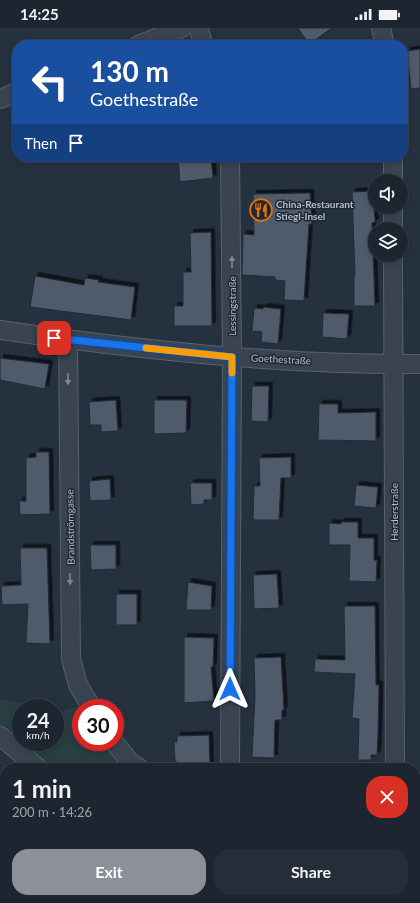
<!DOCTYPE html>
<meta charset="utf-8">
<style>
body{margin:0;font-family:Lato,sans-serif;background:#252d38;color:#f1f3f6;height:100vh;display:flex;flex-direction:column;font-size:15px;white-space:nowrap}
*{box-sizing:border-box;margin:0}
p{font-size:13px;color:#a0a5ab}
.icon{flex:none;width:22px;height:22px;fill:none;stroke:currentColor;stroke-width:2;stroke-linecap:round;stroke-linejoin:round}
.map{position:relative;flex:1;overflow:hidden}
.sheet{position:absolute;left:0px;top:735px;width:420px;height:140px;display:flex;flex-direction:column;background:#1c2530;border-radius:16px 16px 0 0;box-shadow:0 2px 6px #0003,0 0 0 1px #3a424c}
.sheet>*{flex:none}
.hud{position:absolute;left:12px;top:12px;width:396px;height:122px;border-radius:16px;box-shadow:0 2px 6px #0003,0 0 0 1px #3a424c;background:#1a4fa0;color:#fff;overflow:hidden}
.controls{position:absolute;left:368px;top:146px;display:grid;gap:8px}
.controls a{display:grid;place-items:center;width:40px;height:40px;border-radius:50%;background:#1c2530;box-shadow:0 2px 6px #0003,0 0 0 1px #3a424c;font-size:20px}
.speed{position:absolute;left:12px;top:671px;display:flex;gap:8px;font-size:20px;font-weight:700;text-align:center}
.speed>*{display:grid;place-content:center;width:52px;height:52px;border-radius:50%;background:#1c2530;box-shadow:0 2px 6px #0003,0 0 0 1px #3a424c;line-height:1}
.speed small{font-size:10px;font-weight:400}
.speed .limit{border:6px solid #d22;background:#fff;color:#111}
.pin{position:absolute;display:grid;place-items:center;width:34px;height:34px;color:#fff;margin:-17px;border-radius:8px;box-shadow:0 2px 6px #0006}
.me{position:absolute;width:44px;margin:-22px;rotate:0deg;stroke-linejoin:round;filter:drop-shadow(0 0 3px #0008)}
.turn{display:flex;align-items:center;gap:14px;height:84px;padding:0 12px;font-size:18px}
.turn .icon{width:52px;height:52px;stroke-width:2.5}
.turn b{display:block;font-size:28px;line-height:34px}
.then{display:flex;align-items:center;height:38px;padding:0 12px;background:#0003;gap:8px;font-size:15px}
.round{display:grid;place-items:center;flex:none;width:42px;height:42px;border-radius:16px;background:#252d38}
.overview{display:flex;align-items:center;justify-content:space-between;height:68px;padding:0 12px}
h1{font-size:24px;font-weight:700;line-height:30px}
.cta{display:flex;gap:8px;margin-top:auto;padding:8px 12px}
.cta a{flex:1;height:46px;border-radius:16px;background:#8c9099;color:#fff;font-size:16px;font-weight:700;line-height:46px;text-align:center}
.cta a+a{background:#252d38;color:#f1f3f6}
.status{display:flex;justify-content:space-between;align-items:center;height:28px;padding:0 20px;background:#1c2530;direction:ltr}
.status svg{height:11px;fill:currentColor}
.map>svg:first-child{display:block}
.green{fill:#283e41}
.building{fill:#4f5a6b;stroke:#212a37;filter:url(#shadow)}
.lines{fill:none;stroke-linecap:round;stroke-linejoin:round}
.minor-casing{stroke:#58616d;stroke-width:20}
.minor{stroke:#3a4350;stroke-width:18}
.rail{stroke:#5d6776;stroke-width:3;stroke-dasharray:4 4;stroke-linecap:butt}
.oneway{fill:#7f8793}
.route-casing{stroke:#114b97;stroke-width:10}
.route{stroke:#1a73e8;stroke-width:7}
.slow{stroke:#f59e0b;stroke-width:7}
.labels{text-anchor:middle;stroke-width:3;stroke-linejoin:round;paint-order:stroke}
.poi-label{font-size:10px;font-weight:bold;fill:#b7beca;stroke:#1f2835;text-anchor:start}
.street-label{font-size:10px;fill:#b7beca;stroke:#1f2835}
</style>
<div class="status"><b>14:25</b><svg viewBox="0 0 49 12"><path d="M0 12V9h3v3zM5 12V6h3v6zM10 12V3h3v9zM15 12V0h3v12zM26 1h20v11H26zM47 4h2v5h-2z"/></svg></div>
<div class="map">
<svg width="420" height="875" viewBox="0 0 420 875">
<defs>
<filter id="shadow"><feDropShadow dx="3.5" dy="-3.5" stdDeviation="0" flood-color="#0009"/></filter>
</defs>
<rect width="100%" height="100%" fill="#263140"/>
<!-- green -->
<path class="green" d="M0,671L49,680H21V714H55V681L63,683L82,677L84,680H81V714H107L130,740H47L0,699Z
M247,870H322L328,875H253Z"/>
<!-- building -->
<path class="building" d="M298,0H332L309,16Z
M420,21V60L411,61L407,23Z
M178,129H211L213,150L180,154Z
M373,163L375,194L372,195L375,278H354V248H355L352,164Z
M310,165L312,196H309L304,273L284,272L285,253L275,252V249L242,247L243,206L254,207L253,166Z
M211,204L212,298H174V278H183V244H191L190,205Z
M35,248L84,257L85,250L99,252L98,254L135,259L131,292L30,279Z
M264,279L281,281L278,316L261,314L262,304L252,303L254,280L263,281Z
M323,285L349,286L347,311L322,309Z
M0,330L49,336L45,361L0,352Z
M252,358H269L268,394L251,393Z
M116,372L118,403L101,404V397H90L89,374Z
M154,372H187L186,405L154,406Z
M319,376H338V385L376,384V413L318,412Z
M36,424H49L50,486L20,487L19,473H26V430L36,429Z
M291,429V450H281L279,492H253L254,458H260L259,430Z
M110,451L111,472L90,473L89,453Z
M190,455H212V472H204V476L191,477Z
M356,457L378,459L376,480L354,478Z
M341,494H358V510H374V532H377L376,554L349,553L350,517H329V495L341,496Z
M90,517H116V541L91,542Z
M20,520H47L50,616L26,615L28,576L2,577L1,558L21,557Z
M277,546L279,580L254,581L253,547Z
M188,554L212,558L211,582H186Z
M116,566H137V597H116Z
M344,578H375L376,657H379L378,707L377,727H371V732H358L359,691L352,690L355,646L314,644L315,631L345,632Z
M184,609L214,610L213,639H211L214,673L184,675Z
M281,629L284,682H282V692H275L274,730L252,729L255,668L254,630Z
M209,707L210,740H178V734H175L174,714H177V708Z"/>
<g class="lines">
<!-- minor casing -->
<g class="minor-casing">
<path id="minor" d="M198,0L204,17
M381,0L385,17
M138,17L182,0
M0,71L17,64
M393,129V153
M393,179V201
M393,227L395,740
M0,302C139,322 280,337 420,336
M68,312L71,631L78,657L92,680
M0,708L38,740
M114,714L131,735L139,740
M230,740L232,329L230,129
M206,870L216,875
M331,870L337,875
M395,870V875"/>
</g>
<!-- minor -->
<use href="#minor" class="minor"/>
<!-- rail -->
<path class="rail" d="M0,781L5,783
M0,797L5,800
M0,811L5,814
M119,870L129,875
M147,870L158,875
M180,870L190,875"/>
</g>
<!-- one-way arrows -->
<defs><path id="oneway-solid" d="M-6-.8H1V-3.2L6.5 0L1 3.2V.8H-6Z"/></defs>
<g class="oneway">
<use href="#oneway-solid" transform="translate(232 234) rotate(-90)"/>
<use href="#oneway-solid" transform="translate(68 351) rotate(89)"/>
<use href="#oneway-solid" transform="translate(70 551) rotate(89)"/>
</g>
<g class="lines">
<!-- route casing -->
<g class="route-casing">
<path id="route" d="M54,310L232,329L230,661"/>
</g>
<!-- route -->
<use href="#route" class="route"/>
<!-- slow -->
<path class="slow" d="M146,320L232,329V345"/>
</g>
<!-- icons -->
<defs>
<g id="restaurant-ring" transform="scale(1.15)"><circle r="9.5" fill="#1f2835" stroke="#e8710a" stroke-width="1.5"/><path d="M-5-6h1v4h1v-4h1v4h1v-4h1v5L-1.5 .5V6h-2V.5L-5-1ZM5-6V6H3V1.5H1.5Q1.5-4 5-6Z" fill="#e8710a"/></g>
</defs>
<g fill-rule="evenodd">
<use href="#restaurant-ring" x="261" y="182"/>
</g>
<g class="labels">
<!-- poi labels -->
<g class="poi-label">
<text x="276" y="180">China-Restaurant<tspan x="276" dy="12">Stiegl-Insel</tspan></text>
</g>
<!-- street labels -->
<g class="street-label">
<text transform="translate(232 278) rotate(-90)" y="4">Lessingstraße</text>
<text transform="translate(281 331) rotate(3)" y="4">Goethestraße</text>
<text transform="translate(394 484) rotate(-90)" y="4">Herderstraße</text>
<text transform="translate(70 499) rotate(-91)" y="4">Brandströmgasse</text>
</g>
</g>
</svg>
<div class="controls">
<a><svg class="icon" aria-label="sound" viewBox="0 0 24 24"><path d="M4 9h4l5-4v14l-5-4H4zM17 9q2 3 0 6"/></svg></a>
<a><svg class="icon" aria-label="layers" viewBox="0 0 24 24"><path d="M12 4l9 5-9 5-9-5zM3 14l9 5 9-5"/></svg></a>
</div>
<div class="speed"><div>24<small>km/h</small></div><div class="limit">30</div></div>
<div class="pin" style="left:54px;top:310px;background:#d93025"><svg class="icon" aria-label="arrive" viewBox="0 0 24 24"><path d="M6 21V4h12l-3 4 3 4H6"/></svg></div>
<svg class="me" style="left:230px;top:661px" viewBox="-20 -20 40 40"><path d="M0-17L14 15 0 8-14 15z" fill="#1a73e8" stroke="#fff" stroke-width="4"/></svg>
<div class="hud">
<div class="turn"><svg class="icon" aria-label="left" viewBox="0 0 24 24"><path d="M17 20v-9H6M10 6l-5 5 5 5"/></svg><div><b>130 m</b>Goethestraße</div></div>
<div class="then">Then<svg class="icon" aria-label="arrive" viewBox="0 0 24 24"><path d="M6 21V4h12l-3 4 3 4H6"/></svg></div>
</div>
<section class="sheet">
<div class="overview"><div><h1>1 min</h1><p>200 m · 14:26</p></div><a class="round" style="background:#d93025;color:#fff"><svg class="icon" aria-label="close" viewBox="0 0 24 24"><path d="M6 6l12 12M18 6L6 18"/></svg></a></div>
<div class="cta"><a>Exit</a><a>Share</a></div>
</section>
</div>
